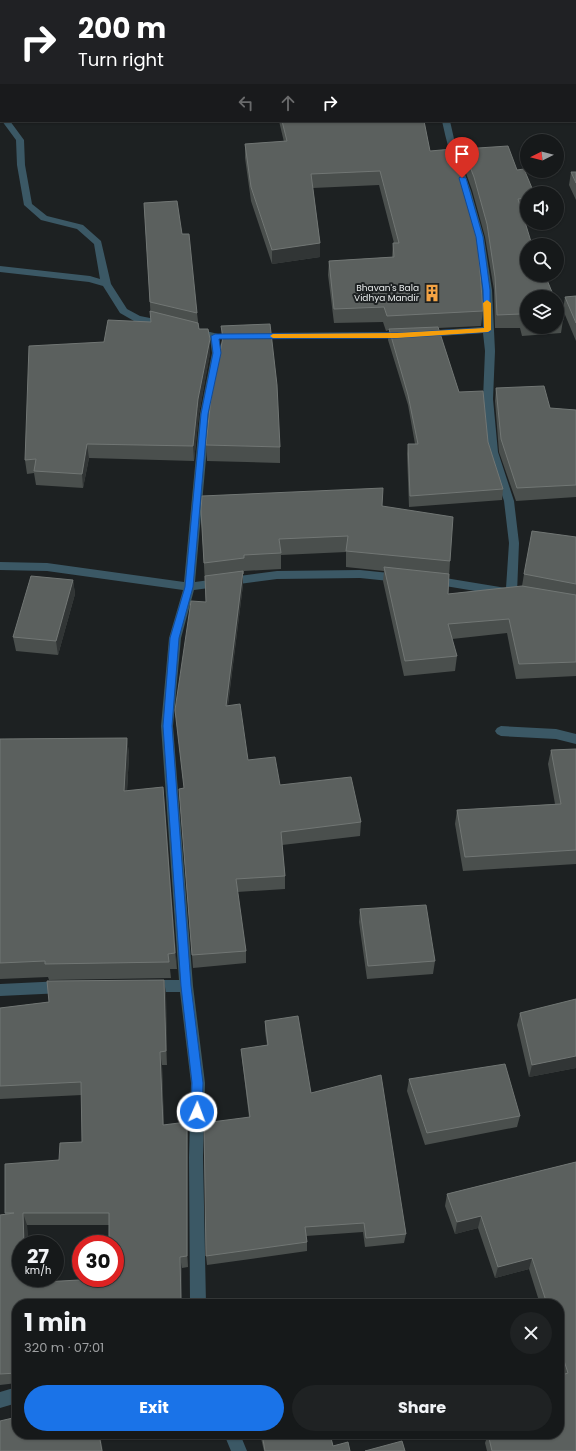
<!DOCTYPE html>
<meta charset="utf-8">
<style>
body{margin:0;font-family:Poppins,sans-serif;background:#1f2223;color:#f1f3f6;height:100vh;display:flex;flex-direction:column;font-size:15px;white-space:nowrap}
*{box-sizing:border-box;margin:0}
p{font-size:13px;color:#9ea0a2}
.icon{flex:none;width:22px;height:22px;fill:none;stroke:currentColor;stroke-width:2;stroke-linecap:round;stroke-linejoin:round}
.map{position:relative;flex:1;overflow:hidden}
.side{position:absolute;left:12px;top:1299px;width:552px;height:140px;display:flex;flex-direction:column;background:#16191a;border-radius:16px;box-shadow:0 1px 3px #0004,0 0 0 1px #353839}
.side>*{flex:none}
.top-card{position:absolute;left:0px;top:0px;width:576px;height:122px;box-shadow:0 1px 3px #0004,0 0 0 1px #353839;background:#202124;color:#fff;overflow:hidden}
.needle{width:26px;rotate:264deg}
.fabs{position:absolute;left:520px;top:134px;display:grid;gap:8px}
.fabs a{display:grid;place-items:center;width:44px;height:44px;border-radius:50%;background:#16191a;box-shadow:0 1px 3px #0004,0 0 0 1px #353839;font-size:20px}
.speed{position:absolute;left:12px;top:1235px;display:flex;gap:8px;font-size:20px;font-weight:700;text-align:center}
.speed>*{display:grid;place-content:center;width:52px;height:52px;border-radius:50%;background:#16191a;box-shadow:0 1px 3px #0004,0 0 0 1px #353839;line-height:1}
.speed small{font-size:10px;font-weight:400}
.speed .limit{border:6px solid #d22;background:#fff;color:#111}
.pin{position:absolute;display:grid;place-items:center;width:34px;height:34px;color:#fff;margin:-41px -17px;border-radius:50% 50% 50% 0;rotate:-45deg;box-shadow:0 0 4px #0007}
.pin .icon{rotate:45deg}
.me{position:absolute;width:44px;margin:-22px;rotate:2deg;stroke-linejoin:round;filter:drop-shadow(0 0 3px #0008)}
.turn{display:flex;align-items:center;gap:14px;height:84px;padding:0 12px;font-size:18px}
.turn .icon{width:52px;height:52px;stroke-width:2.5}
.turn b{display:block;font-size:28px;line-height:34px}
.lanes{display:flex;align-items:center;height:38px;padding:0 12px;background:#0003;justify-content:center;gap:20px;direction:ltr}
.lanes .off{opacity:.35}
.round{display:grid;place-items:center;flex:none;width:42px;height:42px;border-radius:21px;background:#1f2223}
.headline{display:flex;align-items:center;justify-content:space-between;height:68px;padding:0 12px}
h1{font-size:24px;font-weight:700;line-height:30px}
.action{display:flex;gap:8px;margin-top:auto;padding:8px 12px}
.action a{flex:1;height:46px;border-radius:24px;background:#1a73e8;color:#fff;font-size:16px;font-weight:700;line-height:46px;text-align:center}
.action a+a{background:#1f2223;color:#f1f3f6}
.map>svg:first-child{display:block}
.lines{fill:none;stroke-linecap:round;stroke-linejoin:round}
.minor{fill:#3b5865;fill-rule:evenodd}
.wall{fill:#4a4f4d;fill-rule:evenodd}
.shaded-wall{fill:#313535}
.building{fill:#5b605e;stroke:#717674;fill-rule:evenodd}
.route{fill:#1a73e8;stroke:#114b97}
.slow{fill:#f59e0b}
.labels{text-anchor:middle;stroke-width:4;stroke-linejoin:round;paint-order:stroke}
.far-poi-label{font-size:9px;fill:#e9ecec;stroke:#1d2122;text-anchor:end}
</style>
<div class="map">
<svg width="576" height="1451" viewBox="0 0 576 1451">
<rect width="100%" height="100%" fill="#1d2122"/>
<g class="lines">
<!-- minor -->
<path class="minor" d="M0,110L1,111V117L0,116Z
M2,121H10L24,140L25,165L32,204L47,216L83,225L101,241L111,284L127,309L140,316L170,322L172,324L170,326L167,327L134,321L120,313L103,286L89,282L0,272V266L90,276L100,279L94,244L77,229L41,220L24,205L17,165L16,140Z
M442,121H450L457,152L471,191L484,237L492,290L495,351L493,399L498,452L514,501L519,543L517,593L515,596L511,597L433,584L429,583L427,580L429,577L433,576L506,588L509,543L504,501L488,452L483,399L485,351L483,333L424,337L419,334L424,331L483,327C482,297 481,266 474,236C465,197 450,160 442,121Z
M194,328L218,334L222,353L210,414L195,582L277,571L360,570L399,574L403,575L405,578L403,581L399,582L360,578L277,579L194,590L181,638L173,726L193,986L205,1083L203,1157L206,1304H190L189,1157L191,1083L180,992H149L144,990L142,986L144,982L149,980H179L161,726L169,638L183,590L47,571L0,570V562L47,563L184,582L200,414L212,353L210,338L191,333L189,331Z
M404,332L407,333L409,335L407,337L256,339L251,336L256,333Z
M501,726L556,729L576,734V744L556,739L501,736L497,734L495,731L497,728Z
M63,981L68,983L70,987L68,991L63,993L0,996V984Z
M17,1387V1403L0,1408V1392Z
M224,1434H240L247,1451H231Z"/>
</g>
<!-- wall -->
<path class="wall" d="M252,0H481L482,1H253Z
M279,121H424L430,151L483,311L481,326L438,328L459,392L488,442L503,489L502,500L409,507L407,454L408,444H415L408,405L388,340L389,330L386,331L383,322L334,323L328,275L329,261L392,257L393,243H394L379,185L313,188L320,243V257L272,264L251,201L245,158V144L284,142Z
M463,149L517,170L527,193V211L522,212L527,297V327H557V305L563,320L561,333L522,336L520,328H495L494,290L485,237L472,190L462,162Z
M571,172H576V200L569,185Z
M144,203L182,234L197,313L199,329L210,339V353L199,414L194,461L89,458L83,488L36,485L34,473L27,474L25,460L104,342L151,322Z
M576,296V341L563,310L565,297Z
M221,326L280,447V463L207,461L206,445L222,341Z
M496,388L550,408L576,410V497L516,501L499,452L495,401Z
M382,506L450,561L448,594L522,586L524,574L576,537V676L516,679L507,633L452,639L457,656L455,671L404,676L383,581L384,571L346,567V552L281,555V569L244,571V574H243V585L228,705L248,760L280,785L361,822L360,836L282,845L285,876V889L237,892L246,951V963L193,968L179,789L184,788L175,710L206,602L201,511Z
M73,580L75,594L58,655L16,651L13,637Z
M127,738L129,755L127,791L163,787L177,969H170L171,978L49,980L48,977L0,979V739Z
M576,749V866V864L463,871L455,824L457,810L555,804L548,764L551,750Z
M360,909L435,961L433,974L367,979L359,922Z
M164,980L166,994L167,1065H162L164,1125L188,1135V1267L182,1268V1304H17V1383L0,1385V1215L5,1214V1213L59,1160L82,1142V1095L0,1099V1008L49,1002ZM27,1225H109L108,1279L29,1283V1278H21V1244H28Z
M520,1013L576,1068L529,1077L517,1025Z
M265,1021L311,1093L406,1234L404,1243L365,1247L363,1232L306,1236L307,1242V1251L207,1265L206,1256L249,1117L242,1059L241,1049L267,1045L265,1031Z
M409,1079L520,1116L517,1127L425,1145L407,1091Z
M576,1162V1451H487L485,1443L488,1434H559V1376L561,1375L559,1368V1304H540L529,1269L495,1278L478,1228L455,1234L445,1206L447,1194Z
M260,1434H330L333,1446L350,1451H264Z"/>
<!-- shaded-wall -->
<path class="shaded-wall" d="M320,243V257L272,264V250Z
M210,339V353L199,414L194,461L193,446L198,399Z
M87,444L89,458L83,488L82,474Z
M243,571V585L226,719V706Z
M73,580L75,594L58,655L56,641Z
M127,738L129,755L126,808L124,791Z
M163,787L165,804L177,969L175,953Z
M164,980L166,994L167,1065L166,1051Z
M160,1052L162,1065L164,1138L163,1125Z
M576,1056V1068L529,1077L532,1065Z
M187,1122L188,1135V1267L187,1256Z
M23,1213L27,1225L28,1244H24Z
M481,1216L478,1228L455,1234L457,1222Z
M180,1257L182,1268V1304H181Z
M532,1258L529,1269L495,1278L498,1267Z
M25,1278H29V1294L25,1283Z
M99,1434H100L103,1451H102Z"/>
<!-- building -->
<path class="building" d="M258,0H481L482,1H259Z
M282,121H424L430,151L453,149L466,193L478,245L483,311L387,316L384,307L334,309L329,261L394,257L393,243H399L380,171L311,174L320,243L272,250L251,187L245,144L287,141Z
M508,146L517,170L524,169L534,193H527V198L518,199L532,245H527V275H545L554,297H527V323H524L521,314L497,315L495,277L487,224L474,177L463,149Z
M571,172H576V183Z
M177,201L182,234H189L197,313L150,302L144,203Z
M576,296V323L565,297Z
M557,305L563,320H557Z
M150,311L198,323L199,329H208L210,339L198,399L193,446L87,444L82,474L34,471L36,459L25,460L29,346L104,342L108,320L151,322Z
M270,324L277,385L280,447L206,445L211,398L223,337L221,326Z
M438,327L459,392L483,391L488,442L503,489L410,496L408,444H418L408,395L389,329Z
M544,386L550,408L576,410V485L517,488L501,439L496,388Z
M383,488L382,506L453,517L450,561L346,551L348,536L279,539L281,553L244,555V558L204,563L201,511L202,496Z
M532,531L576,537V584L524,574Z
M384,567L449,574L448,594L522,586L576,595V662L519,664L509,619L448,624L457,656L405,661Z
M243,571L226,706L240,704L248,760L275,757L280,785L351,777L361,822L281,832L285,876L236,879L246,951L192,955L179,789L184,788L175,710L191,601L206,602L205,576Z
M31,576L73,580L56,641L13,637Z
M127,738L124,791L163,787L175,953L168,954L169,962L45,964V961L0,963V739Z
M576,749V850L465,857L457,810L561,804L551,750Z
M426,905L435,961L368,966L360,909Z
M164,980L166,1051L160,1052L163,1125L187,1122V1256L180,1257L181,1304H17V1373L0,1374V1215L14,1213H5V1164L59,1160L60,1143L82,1142L81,1082L0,1086V1008L49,1002L47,981ZM23,1213H109V1244H115V1278L25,1283V1278H21V1244H24Z
M576,999V1056L532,1065L520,1013Z
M298,1016L311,1093L381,1075L406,1234L366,1238L364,1223L305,1227L307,1242L206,1256L204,1123L250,1117L241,1049L268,1045L265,1021Z
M505,1064L520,1116L427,1133L409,1079Z
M576,1162V1451H492L488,1434H559V1420L563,1419L559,1406V1376L568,1373L559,1345V1304H547L532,1258L498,1267L481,1216L457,1222L447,1194Z
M17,1417V1434H99L102,1451H0V1421Z
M262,1434H330L333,1446L348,1442L350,1451H265Z
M402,1441L405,1451H365Z"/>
<!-- route -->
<path class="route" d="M460,177L466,178L483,237L490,290V332L397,338L219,339L221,353L208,414L193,587L179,638L172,726L191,986L203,1083L202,1112L201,1116L197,1117L193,1116L191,1112L192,1083L181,986L163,726L170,638L185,587L201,414L213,353L211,336L215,334L397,333L484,328L483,290L476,237L459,178Z"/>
<!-- slow -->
<path class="slow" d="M487,300L491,303V330L488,332L397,338H273L270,336L273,334L397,333L484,328L483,303Z"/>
<!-- icons -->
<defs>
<g id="building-bare" transform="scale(1.38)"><path d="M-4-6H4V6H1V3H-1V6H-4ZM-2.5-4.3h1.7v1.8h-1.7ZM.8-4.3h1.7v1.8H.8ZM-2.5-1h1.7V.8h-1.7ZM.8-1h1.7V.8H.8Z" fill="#f4a344" stroke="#1d2122" stroke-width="2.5" paint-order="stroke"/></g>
</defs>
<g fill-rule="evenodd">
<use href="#building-bare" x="432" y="293"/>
</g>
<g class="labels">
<!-- far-poi labels -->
<g class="far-poi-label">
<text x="419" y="291">Bhavan's Bala<tspan x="419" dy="10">Vidhya Mandir</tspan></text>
</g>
</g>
</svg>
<div class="fabs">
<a><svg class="needle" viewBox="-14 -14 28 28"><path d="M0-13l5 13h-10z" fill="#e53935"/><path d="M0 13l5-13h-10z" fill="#9ea0a2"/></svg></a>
<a><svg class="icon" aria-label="sound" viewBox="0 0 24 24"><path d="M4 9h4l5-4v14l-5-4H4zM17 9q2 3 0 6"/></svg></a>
<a><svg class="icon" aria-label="search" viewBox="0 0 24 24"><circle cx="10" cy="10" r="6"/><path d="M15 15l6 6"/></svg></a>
<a><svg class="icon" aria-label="layers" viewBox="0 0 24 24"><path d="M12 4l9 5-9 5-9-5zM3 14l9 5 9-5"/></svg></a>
</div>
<div class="speed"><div>27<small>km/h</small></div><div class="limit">30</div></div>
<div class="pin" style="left:462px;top:178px;background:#d93025"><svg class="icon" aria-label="arrive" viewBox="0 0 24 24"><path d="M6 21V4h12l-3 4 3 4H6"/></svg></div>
<svg class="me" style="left:197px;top:1112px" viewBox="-20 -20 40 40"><circle r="17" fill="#1a73e8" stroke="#fff" stroke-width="3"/><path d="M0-11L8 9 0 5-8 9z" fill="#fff"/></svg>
<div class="top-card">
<div class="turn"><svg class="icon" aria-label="right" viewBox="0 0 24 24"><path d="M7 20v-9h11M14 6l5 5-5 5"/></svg><div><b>200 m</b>Turn right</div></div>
<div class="lanes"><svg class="icon off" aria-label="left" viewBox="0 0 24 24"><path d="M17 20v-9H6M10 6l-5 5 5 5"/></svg><svg class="icon off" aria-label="ahead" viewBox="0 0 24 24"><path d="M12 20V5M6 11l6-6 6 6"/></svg><svg class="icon" aria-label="right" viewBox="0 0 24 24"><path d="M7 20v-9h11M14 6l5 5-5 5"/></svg></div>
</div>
<section class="side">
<div class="headline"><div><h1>1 min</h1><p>320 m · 07:01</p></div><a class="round"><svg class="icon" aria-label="close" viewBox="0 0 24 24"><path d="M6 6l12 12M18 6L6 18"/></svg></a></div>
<div class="action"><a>Exit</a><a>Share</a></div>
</section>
</div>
